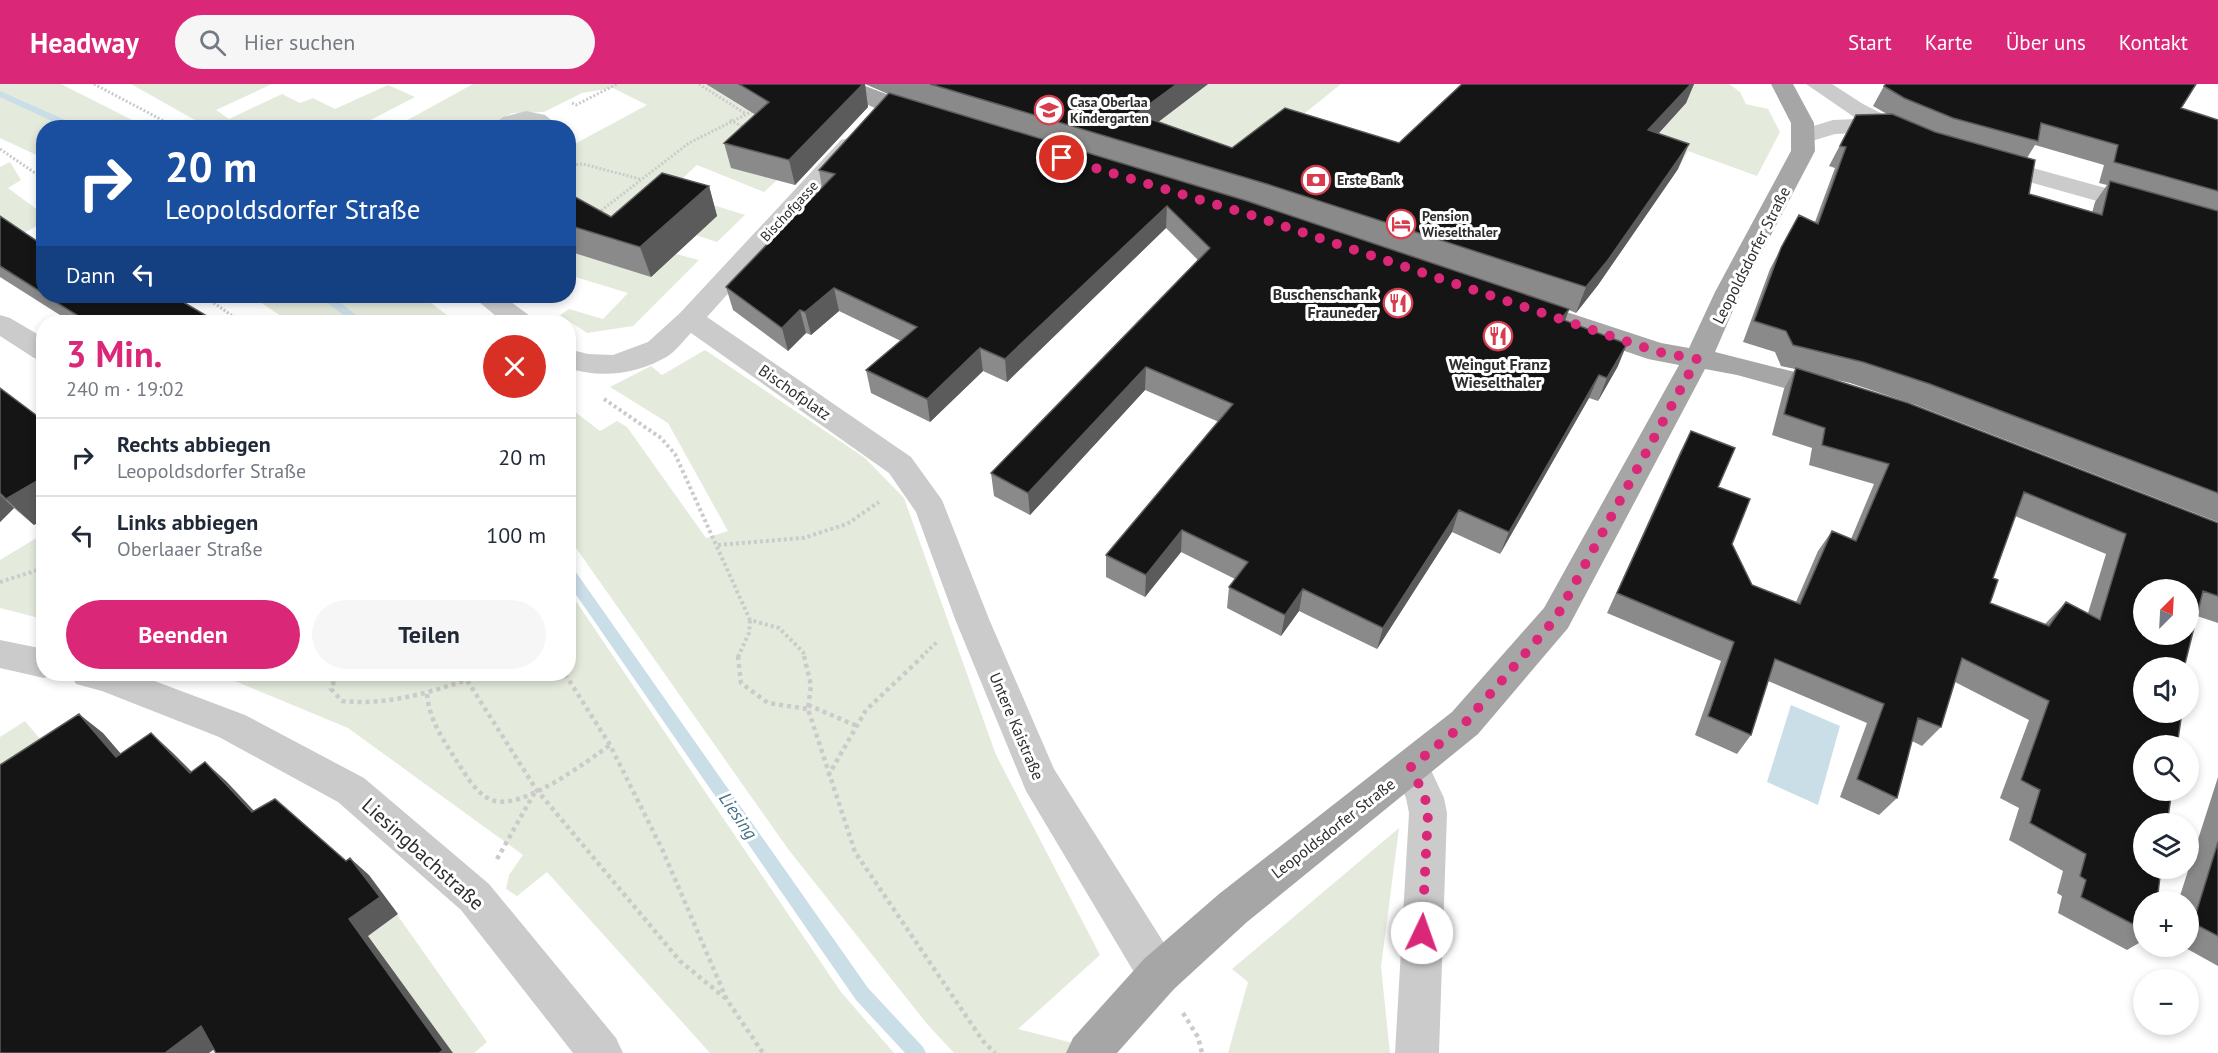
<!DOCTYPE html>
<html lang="de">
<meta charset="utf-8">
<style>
body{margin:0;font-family:"PT Sans",sans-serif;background:#f6f6f7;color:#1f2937;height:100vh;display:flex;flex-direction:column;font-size:22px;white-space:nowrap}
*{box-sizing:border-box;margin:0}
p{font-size:20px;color:#747a83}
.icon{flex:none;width:33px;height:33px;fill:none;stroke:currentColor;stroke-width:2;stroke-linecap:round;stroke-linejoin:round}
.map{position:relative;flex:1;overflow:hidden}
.panel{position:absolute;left:36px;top:231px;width:540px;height:366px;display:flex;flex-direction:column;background:#fff;border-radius:24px;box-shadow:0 3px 9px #0003}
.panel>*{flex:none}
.top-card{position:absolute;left:36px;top:36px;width:540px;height:183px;border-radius:24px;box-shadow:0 3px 9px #0003;background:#1a4fa0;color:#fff;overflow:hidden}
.needle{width:39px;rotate:24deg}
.fabs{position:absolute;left:2133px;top:495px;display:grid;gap:12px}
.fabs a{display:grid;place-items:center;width:66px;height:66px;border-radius:50%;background:#fff;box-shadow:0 3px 9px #0003;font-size:30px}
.pin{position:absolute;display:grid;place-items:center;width:51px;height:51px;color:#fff;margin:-26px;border:3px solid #fff;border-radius:50%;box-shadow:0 2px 6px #0007}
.me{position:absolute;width:66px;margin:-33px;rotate:3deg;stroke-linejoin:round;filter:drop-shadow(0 0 4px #0008)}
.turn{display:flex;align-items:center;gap:21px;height:126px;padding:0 30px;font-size:27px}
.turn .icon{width:78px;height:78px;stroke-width:2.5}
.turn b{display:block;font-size:42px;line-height:51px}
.then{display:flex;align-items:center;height:57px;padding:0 30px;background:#0003;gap:12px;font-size:22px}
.round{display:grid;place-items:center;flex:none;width:63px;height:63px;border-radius:32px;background:#f6f6f7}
.overview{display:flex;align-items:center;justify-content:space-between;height:102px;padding:0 30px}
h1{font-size:36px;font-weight:800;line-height:45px;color:#db2777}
.button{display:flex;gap:12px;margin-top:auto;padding:12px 30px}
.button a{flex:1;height:69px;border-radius:36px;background:#db2777;color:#fff;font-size:24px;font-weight:800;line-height:69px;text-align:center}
.button a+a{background:#f6f6f7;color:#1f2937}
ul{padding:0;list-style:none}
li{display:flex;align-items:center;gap:18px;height:78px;padding:0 30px;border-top:2px solid #e0e1e3}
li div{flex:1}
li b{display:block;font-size:22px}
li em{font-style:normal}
header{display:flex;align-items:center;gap:36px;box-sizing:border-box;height:84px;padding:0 30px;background:#db2777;color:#fff}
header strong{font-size:28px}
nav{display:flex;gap:33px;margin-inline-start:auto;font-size:21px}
.search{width:420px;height:54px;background:#f6f6f7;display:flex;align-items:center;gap:15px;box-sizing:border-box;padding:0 21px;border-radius:33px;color:#747a83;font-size:22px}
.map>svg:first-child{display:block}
.green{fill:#e4eadc}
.water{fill:#cadee8}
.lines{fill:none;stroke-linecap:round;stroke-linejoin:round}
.stream{fill:#cadee8;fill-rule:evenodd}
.path-far2{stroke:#cbcbcb;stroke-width:3;stroke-dasharray:2 2;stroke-linecap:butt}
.path-far1{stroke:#cbcbcb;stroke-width:4;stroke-dasharray:3 3;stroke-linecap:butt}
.path{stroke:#cbcbcb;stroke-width:4.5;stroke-dasharray:4 4;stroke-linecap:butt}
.minor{fill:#cbcbcb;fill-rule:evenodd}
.major{fill:#a6a6a6;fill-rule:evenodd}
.wall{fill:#8a8a8a;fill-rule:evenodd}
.shaded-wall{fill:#5b5b5b}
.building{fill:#151515;stroke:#5b5b5b;stroke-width:1.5;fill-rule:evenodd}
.route{stroke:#db2777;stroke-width:10;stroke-dasharray:0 18}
.labels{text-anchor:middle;stroke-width:6;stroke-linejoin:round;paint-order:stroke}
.far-poi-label{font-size:14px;font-weight:bold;fill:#2e2e2e;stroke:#fff;text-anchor:start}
.far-street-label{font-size:14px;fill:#2e2e2e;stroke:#fff}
.street-label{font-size:16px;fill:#2e2e2e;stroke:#fff}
.poi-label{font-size:16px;font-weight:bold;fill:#2e2e2e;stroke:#fff;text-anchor:end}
.water-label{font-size:18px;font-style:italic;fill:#427189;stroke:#fff}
.near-street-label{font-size:20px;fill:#2e2e2e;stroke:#fff}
</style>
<header>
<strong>Headway</strong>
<div class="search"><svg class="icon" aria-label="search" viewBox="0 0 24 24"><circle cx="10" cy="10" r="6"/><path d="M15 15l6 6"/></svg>Hier suchen</div>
<nav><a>Start</a><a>Karte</a><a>Über uns</a><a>Kontakt</a></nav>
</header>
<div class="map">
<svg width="2218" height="969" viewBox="0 0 2218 969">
<rect width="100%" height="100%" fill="#fff"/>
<!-- green -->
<path class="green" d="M0,0H61L146,43L44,44L43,74L0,54Z
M131,0H272L216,26L229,35L282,10L300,19L313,14L335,25L388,1L415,13L357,43L209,44Z
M473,0H706L742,23L786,1L777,96L764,108L697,81L669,107L745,131L717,158L696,151L716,132L651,193L676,170L699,176L633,242L587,249L560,231L569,225L603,235L628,209L572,192L569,193V63L647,21L613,4L582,9L544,28L512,29L487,43L393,44Z
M1208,0H1341L1230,89L1136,55Z
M1625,0H1729L1740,8L1746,20L1768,25L1780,48L1757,92L1688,67L1678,85L1609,60Z
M10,78L21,96L8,104L43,130V139L0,161V83Z
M251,212H422L456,238H290Z
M705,266L865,374L904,414L996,671L1100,871L1018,945L1112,969H954L928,941L788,765L569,454L570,324L600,347L617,337L627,343L706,454L728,447L668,339L610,303L651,282L662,291Z
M43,450V535L0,524V476Z
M569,507L841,908L894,969H710L547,788L517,812L506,805L509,791L523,771L348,644L218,590H568Z
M25,637L59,678L0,717V653Z
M1399,744L1381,883L1390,969H1228L1248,898L1232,885Z
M369,791L487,958L474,969H126Z"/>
<!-- water -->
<path class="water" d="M1791,621L1840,642L1818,721L1767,698Z"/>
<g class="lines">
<!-- stream -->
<path class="stream" d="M0,7L79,42L80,44H67L0,13Z
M319,212H332L365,238H352Z
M568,483L573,484L868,904L923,963L926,969H905L856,916L568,499Z"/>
<!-- path-far2 -->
<path class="path-far2" d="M94,0L177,44
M699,0L746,30
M572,19L576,21L617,0
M730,36L745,44
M0,65L44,95
M568,81L583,80L640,95
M568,111L572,109
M598,129L689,59L753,27
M204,212L241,238"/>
<!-- path-far1 -->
<path class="path-far1" d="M604,315L661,354L675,370L750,536L779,544L803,568L804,573
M718,461L803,454L847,440L879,418
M0,498L44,484
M738,573L749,549L750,536
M921,573L938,557"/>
<!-- path -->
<path class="path" d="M738,572L741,599L768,619L808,625
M804,572L811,601L808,625L855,768L983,957L995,969
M337,590L331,605L342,617C392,622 438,606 484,590
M463,590L536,705L680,877L725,914
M565,590L610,661L662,765L727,916L763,969
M427,610C429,636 443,655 456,676C466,691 476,710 492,716C520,728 588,677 610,661
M808,621L857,642
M828,692L866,626L923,572
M497,775L536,706
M1183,929L1198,953L1202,969"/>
<!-- minor -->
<path class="minor" d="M1806,0H1832L1863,20L1914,46L1918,51L1914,56L1906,58L1882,48L1835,50L1805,59L1797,57L1793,52L1797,47L1833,36L1857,35Z
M526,27L545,31L555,39L552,44L526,40L518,44H489L503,33Z
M849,54L857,56L861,61L857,66L707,233L911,373L942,416L989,535L1054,685L1174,875L1180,890L1174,905L1159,911L1144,905L1026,707L955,535L916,428L889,389L691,249C684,256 676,267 668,272C638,290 601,295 568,284V265L588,270L613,271L648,258L680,229L841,56Z
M1989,72L2218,135V151L1980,84L1977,79L1980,74Z
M472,212H503L530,232L534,238H503Z
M0,231L10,234L44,254V276L34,274L0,252Z
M0,556L44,565V590H56L44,594L0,584Z
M70,590H136L245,631L364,694L489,800L616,954L623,969H573L461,826L338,718L219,653L102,607L76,600Z
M1411,667L1424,671L1444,714L1447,729L1439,969H1395L1409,729L1406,714L1392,683L1398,671Z"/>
<!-- major -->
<path class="major" d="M830,0H860L931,27L935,32L931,37C907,43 857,15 833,5Z
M1771,0H1793L1814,39L1815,67L1741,208L1715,268L1842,300L1847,307L1842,314L1832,317L1737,291L1705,285L1568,544L1478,650L1247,838L1174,905L1117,969H1066L1073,954L1144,875L1219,810L1452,628L1544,524L1679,281L1648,275L1514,229L1510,223L1514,217L1524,214L1661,259L1689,264L1715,208L1791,67V39Z"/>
</g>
<!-- wall -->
<path class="wall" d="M706,0H865L868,23L795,101L731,84L724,59L756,31Z
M865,0H1208L1158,38L1232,64L1399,59L1462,0H1694L1686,19L1658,50L1678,85L1598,201L1576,229L1569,226L1565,237L1618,282L1598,317L1589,314L1500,470L1452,448L1377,565L1299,527L1281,552L1227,524L1229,503L1235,495L1181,468L1145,513L1106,493V471L1219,338L1145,306L1030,431L994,412L991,389L1198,176L1166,144L1007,298L983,287L930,338L871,309L866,286L901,257L839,227L811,251L806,249L788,267L733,226L726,203L822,104L819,86L888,10Z
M1884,2L2181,24L2218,36V438L1916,321L1850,299L1820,292L2218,439V539L2197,532L2144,584V856L2127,866L2058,829L2062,812L2057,809L2063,787L2009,756L2019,724L2000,714L2029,636L1955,598L1941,643L1922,662L1912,657L1897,714L1879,731L1840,713L1867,639L1768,597L1751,651L1737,670L1695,651L1721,577L1607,529L1680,368L1691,347L1718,403L1732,460L1752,501L1796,518L1818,467L1832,447L1851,455L1874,400L1809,381L1812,364L1772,351L1784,305L1795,285L1781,282L1775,268L1743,258L1770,185L1781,164L1815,138L1835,84L1829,82L1856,31L1887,30L1873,22ZM2035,61L2104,81L2099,99L2107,101L2095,118L2092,129L2029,110L2027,74ZM2015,432L2106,470L2088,529L2066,518L2045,540L1990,519L1993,494Z
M709,102L717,132L651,193L568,167V109L611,133Z
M0,132L44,162V212H173L217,238H71L0,193Z
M0,304L34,441L14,424L0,438Z
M2218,693V882L2182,862H2188V818H2178Z"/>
<!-- shaded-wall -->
<path class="shaded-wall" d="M863,0H865L868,23L795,101L789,76Z
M1177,0H1208L1136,55V30Z
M1691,0H1694L1686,19L1639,71L1648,46Z
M1689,60L1678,85L1598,201L1576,229L1586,203Z
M709,102L717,132L651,193L640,163Z
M1167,122L1166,144L1007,298L1005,275Z
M834,204L839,227L811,251L805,228Z
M1569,225L1561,248V235Z
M800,226L806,249L788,267L782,244Z
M1627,260L1618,282L1598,317L1607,294Z
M980,264L983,287L930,338L927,315Z
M1146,283L1145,306L1030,431L1028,409Z
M1599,291L1589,314L1500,470L1509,448Z
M44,393V436L34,441L6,415Z
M0,411L14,424L0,438Z
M1459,426L1452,448L1377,565L1383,544Z
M1182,446L1181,468L1145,513L1146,491Z
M1303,505L1299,527L1281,552L1285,531Z
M79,630L103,649L140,692L116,673Z
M151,649L173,669L212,708L190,689Z
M205,678L226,697L272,746L252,728Z
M350,774L369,791L398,830L368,852L453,969H439L349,835Z
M201,942L225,957L209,969H165Z"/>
<!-- building -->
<path class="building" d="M739,0H863L789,76L724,59L769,18Z
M930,0H1177L1136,30L1232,64L1285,24L1399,59L1462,0H1691L1648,46L1689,60L1608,176L1586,203L1267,100Z
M1886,0H2196L2181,24L2218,36V107L2114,78L2118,61L2041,39L2038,57L1953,34L1904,14L1884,2Z
M889,9L1247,117L1569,225L1561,235L1627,260L1607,294L1599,291L1509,448L1459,426L1383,544L1303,505L1285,531L1229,503L1248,478L1182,446L1146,491L1106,471L1233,320L1146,283L1028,409L991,389L1210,164L1167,122L1005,275L980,264L927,315L866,286L917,243L834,204L805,228L800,226L782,244L726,203L835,90L819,86Z
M1892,30L1935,48L2035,76L2029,110L2102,131L2110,97L2218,127V409L1930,300L1863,278L1793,261L1786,247L1754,237L1781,164L1799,131L1818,140L1846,63L1840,62L1856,31Z
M662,89L709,102L640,163L568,141V109L611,133Z
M0,132L44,162V210L0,182Z
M46,212H173L217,238H88Z
M1796,284L1908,319L2218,439V512L2203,507L2184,584H2144V628H2182L2177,662H2144V706H2172L2167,740H2144V784H2161L2157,818H2144V846L2081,813L2086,796L2080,792L2086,770L2030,739L2040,706L2021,696L2049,617L1962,574L1941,643L1918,634L1897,714L1857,695L1884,620L1775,575L1751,651L1708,632L1734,558L1617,509L1691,347L1735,364L1718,403L1750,415L1732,460L1752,501L1800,520L1832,447L1856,457L1889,380L1822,361L1825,344L1784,330ZM2024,408L2126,450L2100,536L2066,518L2049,542L1990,519L1998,496L1993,494ZM2144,506H2188V550H2144Z
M0,304L44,337V393L6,415L0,409Z
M79,630L116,673L151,649L190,689L205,678L252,728L275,715L346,777L350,774L380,813L349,835L443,966L439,969H216L201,942L165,969H0V681Z
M2218,758V852L2193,839Z"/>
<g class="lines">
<!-- route -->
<path class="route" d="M1062,74L1254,132L1658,268L1697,275L1556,534L1465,639L1411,683L1425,714L1428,729L1422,849"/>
</g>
<!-- icons -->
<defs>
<g id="school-ring" transform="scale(1.5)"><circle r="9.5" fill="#fff" stroke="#d73d4f" stroke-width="1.5"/><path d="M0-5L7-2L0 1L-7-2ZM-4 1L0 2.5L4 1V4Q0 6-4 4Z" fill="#d73d4f"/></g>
<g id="bank-ring" transform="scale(1.5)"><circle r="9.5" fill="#fff" stroke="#d73d4f" stroke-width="1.5"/><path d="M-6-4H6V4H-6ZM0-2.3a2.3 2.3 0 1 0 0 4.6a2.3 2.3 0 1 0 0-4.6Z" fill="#d73d4f"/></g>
<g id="hotel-ring" transform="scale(1.5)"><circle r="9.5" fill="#fff" stroke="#d73d4f" stroke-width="1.5"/><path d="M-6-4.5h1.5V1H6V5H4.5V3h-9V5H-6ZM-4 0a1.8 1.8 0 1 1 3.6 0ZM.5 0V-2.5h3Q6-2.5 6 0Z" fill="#d73d4f"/></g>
<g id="restaurant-ring" transform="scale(1.5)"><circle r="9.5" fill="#fff" stroke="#d73d4f" stroke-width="1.5"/><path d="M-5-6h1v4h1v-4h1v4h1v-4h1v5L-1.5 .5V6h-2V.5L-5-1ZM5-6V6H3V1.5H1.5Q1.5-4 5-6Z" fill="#d73d4f"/></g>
</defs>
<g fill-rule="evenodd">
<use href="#school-ring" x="1049" y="26"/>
<use href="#bank-ring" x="1316" y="96"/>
<use href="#hotel-ring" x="1401" y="140"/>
<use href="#restaurant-ring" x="1398" y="219"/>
<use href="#restaurant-ring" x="1498" y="252"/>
</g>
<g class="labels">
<!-- far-poi labels -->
<g class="far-poi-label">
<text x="1070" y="23">Casa Oberlaa<tspan x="1070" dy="16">Kindergarten</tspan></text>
<text x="1337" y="101">Erste Bank</text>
<text x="1422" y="137">Pension<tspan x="1422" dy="16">Wieselthaler</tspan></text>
</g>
<!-- far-street labels -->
<g class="far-street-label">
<text transform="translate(789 127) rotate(-47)" y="5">Bischofgasse</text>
</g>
<!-- street labels -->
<g class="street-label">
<text transform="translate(1751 171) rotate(-63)" y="6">Leopoldsdorfer Straße</text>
<text transform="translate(795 308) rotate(35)" y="6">Bischofplatz</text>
<text transform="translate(1017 642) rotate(67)" y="6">Untere Kaistraße</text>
<text transform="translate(1333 744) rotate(-38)" y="6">Leopoldsdorfer Straße</text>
</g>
<!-- poi labels -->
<g class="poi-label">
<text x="1377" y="216">Buschenschank<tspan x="1377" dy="18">Frauneder</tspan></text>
<text x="1498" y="286" text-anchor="middle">Weingut Franz<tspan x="1498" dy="18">Wieselthaler</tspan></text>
</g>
<!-- water labels -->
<g class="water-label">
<text transform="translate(738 732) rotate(55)" y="6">Liesing</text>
</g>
<!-- near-street labels -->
<g class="near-street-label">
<text transform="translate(423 770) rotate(42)" y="7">Liesingbachstraße</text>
</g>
</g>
</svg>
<div class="fabs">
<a><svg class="needle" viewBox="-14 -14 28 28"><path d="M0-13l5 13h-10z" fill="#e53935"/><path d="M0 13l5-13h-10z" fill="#747a83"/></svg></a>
<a><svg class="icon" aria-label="sound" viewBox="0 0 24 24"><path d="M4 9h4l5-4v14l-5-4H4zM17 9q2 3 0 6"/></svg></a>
<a><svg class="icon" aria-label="search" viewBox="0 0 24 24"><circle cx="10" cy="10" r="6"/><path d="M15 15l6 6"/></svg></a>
<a><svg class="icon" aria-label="layers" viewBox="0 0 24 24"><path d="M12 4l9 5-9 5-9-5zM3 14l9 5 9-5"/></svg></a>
<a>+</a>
<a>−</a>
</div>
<div class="pin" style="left:1062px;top:74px;background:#d93025"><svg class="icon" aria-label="arrive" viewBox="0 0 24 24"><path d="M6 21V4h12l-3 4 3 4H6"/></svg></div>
<svg class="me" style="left:1422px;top:849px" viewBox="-20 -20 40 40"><circle r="19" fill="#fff"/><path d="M0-13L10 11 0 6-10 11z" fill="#db2777"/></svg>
<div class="top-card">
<div class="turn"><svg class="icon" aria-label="right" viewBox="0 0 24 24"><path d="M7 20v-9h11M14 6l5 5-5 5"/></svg><div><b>20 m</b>Leopoldsdorfer Straße</div></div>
<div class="then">Dann<svg class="icon" aria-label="left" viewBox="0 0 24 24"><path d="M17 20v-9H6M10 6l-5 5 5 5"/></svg></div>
</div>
<section class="panel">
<div class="overview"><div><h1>3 Min.</h1><p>240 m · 19:02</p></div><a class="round" style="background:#d93025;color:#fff"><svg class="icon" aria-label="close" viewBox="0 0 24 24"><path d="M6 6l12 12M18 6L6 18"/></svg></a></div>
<ul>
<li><svg class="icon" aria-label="right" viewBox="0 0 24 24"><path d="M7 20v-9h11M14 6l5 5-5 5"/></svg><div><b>Rechts abbiegen</b><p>Leopoldsdorfer Straße</p></div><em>20 m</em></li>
<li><svg class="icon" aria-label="left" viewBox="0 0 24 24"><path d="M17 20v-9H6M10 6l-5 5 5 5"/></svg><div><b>Links abbiegen</b><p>Oberlaaer Straße</p></div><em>100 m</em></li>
</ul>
<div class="button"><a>Beenden</a><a>Teilen</a></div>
</section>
</div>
